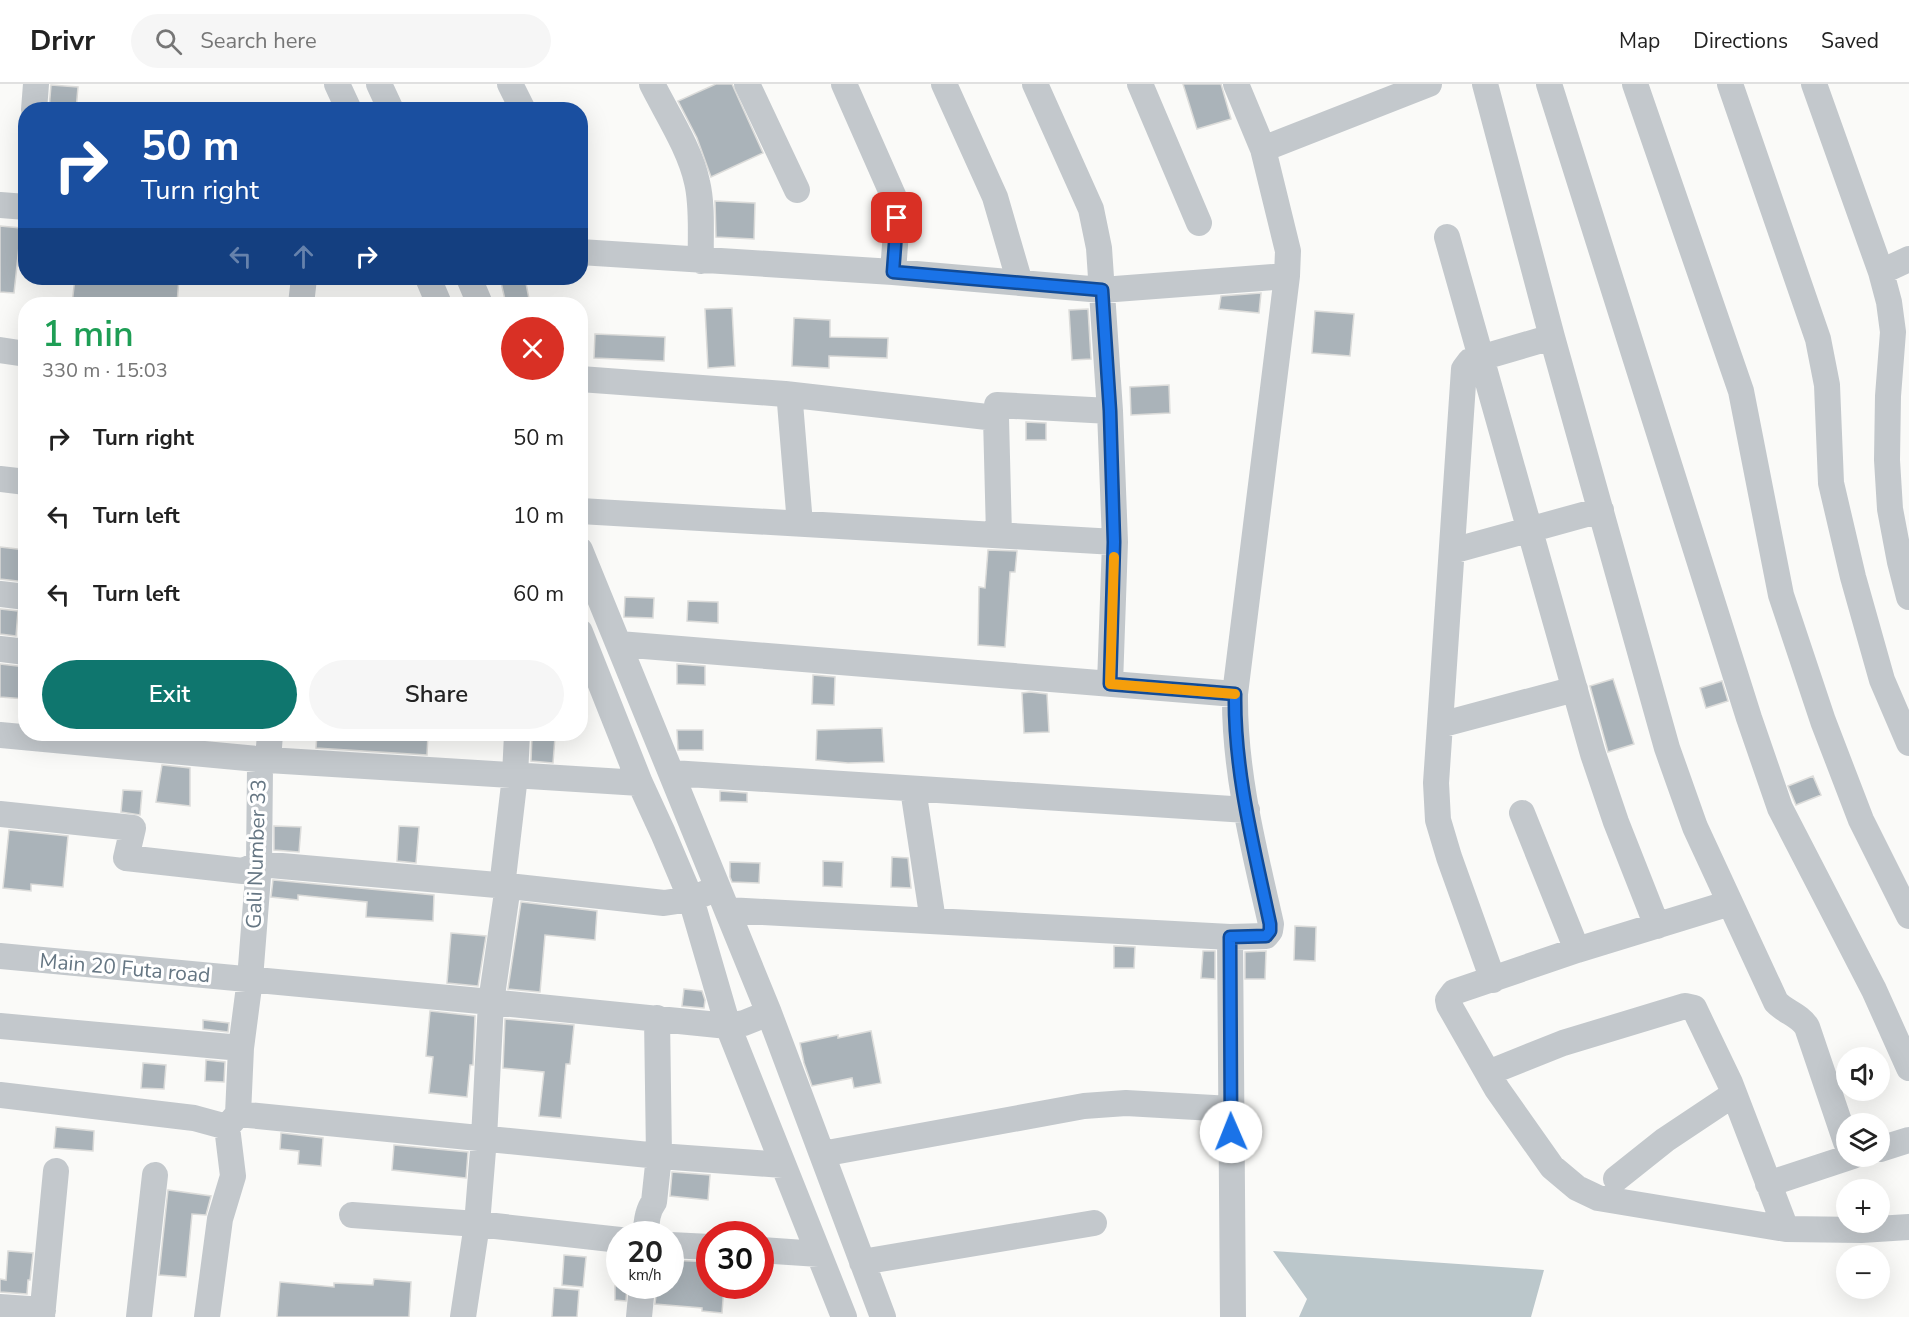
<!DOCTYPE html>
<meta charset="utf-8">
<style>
body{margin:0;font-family:"Nunito Sans",sans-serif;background:#f6f6f6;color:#222;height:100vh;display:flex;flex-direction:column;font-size:22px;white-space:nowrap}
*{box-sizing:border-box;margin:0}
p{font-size:20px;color:#767676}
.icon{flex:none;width:33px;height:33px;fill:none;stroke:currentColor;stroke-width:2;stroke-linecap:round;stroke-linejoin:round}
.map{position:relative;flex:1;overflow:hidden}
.drawer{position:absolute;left:18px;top:213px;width:570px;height:444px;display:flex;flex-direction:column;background:#fff;border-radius:24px;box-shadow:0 6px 24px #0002}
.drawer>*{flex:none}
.hud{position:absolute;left:18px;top:18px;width:570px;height:183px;border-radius:24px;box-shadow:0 6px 24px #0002;background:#1a4fa0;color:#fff;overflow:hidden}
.tools{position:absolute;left:1836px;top:963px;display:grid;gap:12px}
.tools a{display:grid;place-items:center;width:54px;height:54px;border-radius:50%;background:#fff;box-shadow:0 6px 24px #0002;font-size:30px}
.speed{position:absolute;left:606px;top:1137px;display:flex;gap:12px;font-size:30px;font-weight:700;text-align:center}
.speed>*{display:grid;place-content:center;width:78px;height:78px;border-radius:50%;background:#fff;box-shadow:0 6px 24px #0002;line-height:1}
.speed small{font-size:15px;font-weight:400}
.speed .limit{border:9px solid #d22;background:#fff;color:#111}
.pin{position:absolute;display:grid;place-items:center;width:51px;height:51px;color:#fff;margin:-26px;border-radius:12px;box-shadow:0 3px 9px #0006}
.me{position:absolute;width:66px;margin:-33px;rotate:359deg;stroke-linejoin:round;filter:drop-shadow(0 0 4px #0008)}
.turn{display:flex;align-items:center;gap:21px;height:126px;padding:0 24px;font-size:27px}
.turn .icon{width:78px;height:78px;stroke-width:2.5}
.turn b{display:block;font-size:42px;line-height:51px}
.lanes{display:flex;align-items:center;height:57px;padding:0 24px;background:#0003;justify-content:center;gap:30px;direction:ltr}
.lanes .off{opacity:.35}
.round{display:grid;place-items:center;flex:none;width:63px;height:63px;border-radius:32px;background:#f6f6f6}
.headline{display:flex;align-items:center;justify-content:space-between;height:102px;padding:0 24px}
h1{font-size:36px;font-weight:600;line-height:45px;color:#1e9e55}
.primary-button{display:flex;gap:12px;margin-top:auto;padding:12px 24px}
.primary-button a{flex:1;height:69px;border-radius:36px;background:#0f766e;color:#fff;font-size:24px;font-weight:600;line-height:69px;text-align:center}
.primary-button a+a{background:#f6f6f6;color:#222}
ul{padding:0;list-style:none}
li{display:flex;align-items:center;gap:18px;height:78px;padding:0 24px}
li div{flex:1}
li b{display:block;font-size:22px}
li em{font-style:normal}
header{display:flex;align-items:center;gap:36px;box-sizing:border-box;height:84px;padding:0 30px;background:#fff;border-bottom:2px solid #e0e0e0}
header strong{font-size:28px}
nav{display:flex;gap:33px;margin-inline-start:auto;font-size:21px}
.search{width:420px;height:54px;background:#f6f6f6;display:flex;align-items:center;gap:15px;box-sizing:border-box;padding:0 21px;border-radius:33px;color:#767676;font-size:22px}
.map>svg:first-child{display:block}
.water{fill:#bbc7cb}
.building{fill:#aab3b9;stroke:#dcdcda;stroke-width:1.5}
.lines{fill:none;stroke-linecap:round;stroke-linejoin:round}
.street{stroke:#c3c8cc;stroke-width:26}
.route-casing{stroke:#114b97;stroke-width:15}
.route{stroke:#1a73e8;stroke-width:10}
.slow{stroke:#f59e0b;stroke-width:10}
.labels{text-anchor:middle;stroke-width:6;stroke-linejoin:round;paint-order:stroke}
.street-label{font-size:21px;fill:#657683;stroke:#fff}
</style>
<header>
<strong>Drivr</strong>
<div class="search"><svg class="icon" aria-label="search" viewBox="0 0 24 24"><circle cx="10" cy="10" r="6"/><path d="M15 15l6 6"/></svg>Search here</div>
<nav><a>Map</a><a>Directions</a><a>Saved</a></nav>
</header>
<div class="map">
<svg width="1909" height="1233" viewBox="0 0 1909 1233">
<rect width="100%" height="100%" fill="#fafaf8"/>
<!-- water -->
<path class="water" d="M1273,1167L1544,1186L1531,1233H1299L1307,1215Z"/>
<!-- building -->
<path class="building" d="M716,0H732L763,69L711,93L697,54L678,17Z
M1183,0H1221L1231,35L1197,45Z
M51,1L78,3L76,26H49Z
M715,117L755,119L754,155L716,153Z
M0,142L21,144L14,209L0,208Z
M75,194H179L177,220H72Z
M500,194H525L530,220H506Z
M1261,209L1259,229L1219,225L1221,212Z
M732,224L735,282L708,284L705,225Z
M1088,225L1091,275L1072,276L1069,226Z
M1315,227L1354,230L1350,272L1312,269Z
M794,234L830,236V253L888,254L887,274L829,272V284L792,282Z
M595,250L665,253L664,277L594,274Z
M1169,301L1170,329L1131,331L1130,303Z
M1026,338L1046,339V356H1026Z
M0,463L26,466V498L0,495Z
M988,466L1017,467L1015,488H1010L1005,563L978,561L979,503L985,504Z
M625,513L654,514L653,534L624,533Z
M688,517L718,518V539L687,537Z
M0,525L18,527L16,552L0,550Z
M0,580L26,583V615L0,613Z
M677,580L705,582V601L677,600Z
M813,591L835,593L834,621L812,620Z
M1613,595L1634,660L1608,668L1590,602Z
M1722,597L1728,617L1706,624L1700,604Z
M1030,608L1047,610L1049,648L1024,649L1022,609Z
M882,644L884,678L848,679L816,676L817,646Z
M677,646H703V666H678Z
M317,650H428L427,671L316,664Z
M532,652L555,653L553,679L531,677Z
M162,681L190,684V722L156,718Z
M1813,692L1821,711L1796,721L1788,702Z
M123,706L142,707L140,731L121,728Z
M720,707L747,709V718L720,717Z
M274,742L301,743L299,768L274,766Z
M399,742L419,743L416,779L397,777Z
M9,746L68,752L63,803L31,800V807L3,804Z
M892,773L908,774L911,804L891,803Z
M823,777L843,778L842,803L823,802Z
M730,778L760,779L759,799L732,798L730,793Z
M273,796L434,811L433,837L366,833L367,818L298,811V816L271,813Z
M521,818L597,827L595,856L545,851L540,908L508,905Z
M1295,842L1316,843L1315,877L1294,876Z
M451,849L486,852L478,902L447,899Z
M1114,862L1135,863L1134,884H1114Z
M1203,867H1215V895L1201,894Z
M1266,867L1265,895H1245V868Z
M684,905L702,907L705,916L704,924L682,922Z
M430,927L475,932L473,981H470L467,1013L429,1009L433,973L426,972Z
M505,935L574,941L570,980H566L561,1034L539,1032L544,988L503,984Z
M203,936L229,939L228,948L203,945Z
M871,947L881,999L854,1004L852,994L812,1002L804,979L800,959L838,951V954Z
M206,976L225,978L224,998L205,997Z
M143,979L166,981L164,1005L141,1004Z
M56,1043L94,1047L93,1067L54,1064Z
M281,1049L323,1054L321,1082L298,1080L299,1067L280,1065Z
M394,1061L468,1068L466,1094L392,1086Z
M672,1088L710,1091L708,1116L670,1112Z
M168,1106L211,1112L206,1131L192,1130L186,1193L159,1191Z
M8,1167L33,1169L30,1196H28L27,1210L0,1208V1195L6,1196Z
M564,1171L586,1173L583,1203L562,1201Z
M670,1176L710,1178V1202H724L722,1229L702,1227V1224L655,1220L657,1202H670Z
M374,1195L411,1198L409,1233H277L280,1198L334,1203V1199L373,1201Z
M615,1202H627L626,1217L615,1216Z
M554,1204L579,1206L577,1233H552Z"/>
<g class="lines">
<!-- street -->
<path class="street" d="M337,0L349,26
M379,0L391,26
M510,0L523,26
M652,0C667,30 690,65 697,98C703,123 700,151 701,177
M747,0L797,106
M844,0L896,118L897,134L893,188
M944,0L995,113L1020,199
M1035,0L1091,125L1099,164L1110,327L1115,458L1110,600
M1140,0L1199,139
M1236,0L1263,65
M1485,0L1552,253L1667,664L1695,743L1776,918C1785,928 1800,931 1807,943L1846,1058
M1549,0L1749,634L1780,724L1874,906L1909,984
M1635,0L1741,307L1781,511L1823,637L1861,736L1909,832
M1730,0L1818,255L1827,301L1831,399L1853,493L1882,596L1909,659
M1814,0L1881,188L1889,218L1893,248L1888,312L1887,376L1890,425L1900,478L1909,513
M34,26L36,0
M0,121L26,123
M1447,153L1593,670L1616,738L1657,842
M580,168L893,188L1102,206L1287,192L1288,167L1263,65L1429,0
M1881,188L1909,175
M428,194L439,220
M469,194L480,220
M301,220L304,194
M0,266L26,270
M580,295L785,310L790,319L800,440
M785,310L996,334
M0,395L26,398
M580,427L1115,458
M999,451L996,334L997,321L1110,327
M580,466L769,929L883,1233
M1452,467L1601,426
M0,510L26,513
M580,548L640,699L663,749L691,815L728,942L844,1233
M619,560L1235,610
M0,565L26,568
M1440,641L1575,605
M0,651L268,676L640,699
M672,689L1247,726
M913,705L933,837
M1522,729L1577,866
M0,730L133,744L126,774L243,787L259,780L508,802L664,819L691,815L718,804
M1730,819L1577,866L1454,908L1448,916L1449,921L1497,1005L1552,1083L1577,1104L1598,1114L1786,1145L1861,1146L1909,1143
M727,826L1230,853L1266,852L1270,847L1271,840C1254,765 1234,688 1235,610L1287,192
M1230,853L1233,1233
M0,872L491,918L728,942L744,939L769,929
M1493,896L1449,773L1438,736L1436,699L1464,285L1470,277L1552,253
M0,942L241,964
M1488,989L1563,959L1685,922L1694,924L1730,999L1786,1145
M0,1011L194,1034L227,1043
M238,1030L659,1072L783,1081
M1880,1065L1909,1056
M822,1070L1084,1022L1126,1019L1231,1025
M1616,1095L1665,1056L1734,1010
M1768,1100L1853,1072
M352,1131L477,1140L620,1156
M646,1150C646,1140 647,1127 654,1118L659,1072L657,934
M670,1161L710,1163
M760,1166L819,1170
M862,1178L1094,1139
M0,1223L43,1226
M42,1233L56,1087
M139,1233L155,1091
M207,1233L220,1135L233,1092L227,1043L238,1030L241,964L250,895L259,780L260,684L268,676L270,650
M463,1233L477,1140L484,1054L491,918L508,802L503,794L515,692L517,650
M639,1233L642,1202"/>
</g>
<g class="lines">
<!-- route casing -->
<g class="route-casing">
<path id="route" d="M897,134L893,188L1102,206L1110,327L1114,458L1110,600L1235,610C1234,688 1254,764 1270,840V847L1266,852L1230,853L1231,1048"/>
</g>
<!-- route -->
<use href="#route" class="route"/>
<!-- slow -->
<path class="slow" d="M1114,473L1110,600L1235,610"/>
</g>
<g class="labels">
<!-- street labels -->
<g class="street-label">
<text transform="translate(256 770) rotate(-88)" y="7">Gali Number 33</text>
<text transform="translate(125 884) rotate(5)" y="7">Main 20 Futa road</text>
</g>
</g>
</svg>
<div class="tools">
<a><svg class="icon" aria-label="sound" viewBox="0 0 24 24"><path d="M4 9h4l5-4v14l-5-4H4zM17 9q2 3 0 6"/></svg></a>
<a><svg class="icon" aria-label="layers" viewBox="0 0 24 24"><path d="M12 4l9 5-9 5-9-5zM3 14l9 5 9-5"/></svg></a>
<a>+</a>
<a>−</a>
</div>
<div class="speed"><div>20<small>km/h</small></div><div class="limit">30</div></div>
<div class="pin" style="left:897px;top:134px;background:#d93025"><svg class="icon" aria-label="arrive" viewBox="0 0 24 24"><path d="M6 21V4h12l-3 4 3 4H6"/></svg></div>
<svg class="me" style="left:1231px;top:1048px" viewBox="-20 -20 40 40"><circle r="19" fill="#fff"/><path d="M0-13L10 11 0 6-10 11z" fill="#1a73e8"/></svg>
<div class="hud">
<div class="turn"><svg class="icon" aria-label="right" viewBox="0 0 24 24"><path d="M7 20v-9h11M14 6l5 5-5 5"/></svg><div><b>50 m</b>Turn right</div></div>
<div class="lanes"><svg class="icon off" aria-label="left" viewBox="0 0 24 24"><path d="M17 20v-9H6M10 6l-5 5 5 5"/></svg><svg class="icon off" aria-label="ahead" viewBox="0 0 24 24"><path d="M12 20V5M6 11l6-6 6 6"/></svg><svg class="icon" aria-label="right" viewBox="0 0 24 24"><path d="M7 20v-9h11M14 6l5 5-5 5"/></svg></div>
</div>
<section class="drawer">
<div class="headline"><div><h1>1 min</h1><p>330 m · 15:03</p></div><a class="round" style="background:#d93025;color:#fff"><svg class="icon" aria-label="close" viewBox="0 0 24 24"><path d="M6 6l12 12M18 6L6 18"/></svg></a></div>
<ul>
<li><svg class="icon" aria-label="right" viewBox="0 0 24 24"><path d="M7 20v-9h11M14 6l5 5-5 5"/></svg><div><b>Turn right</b></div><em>50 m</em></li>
<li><svg class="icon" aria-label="left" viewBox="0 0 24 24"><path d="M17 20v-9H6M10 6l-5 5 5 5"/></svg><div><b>Turn left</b></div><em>10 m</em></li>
<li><svg class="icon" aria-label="left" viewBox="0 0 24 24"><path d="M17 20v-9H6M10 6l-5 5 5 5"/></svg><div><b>Turn left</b></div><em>60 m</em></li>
</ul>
<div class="primary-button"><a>Exit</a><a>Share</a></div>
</section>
</div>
